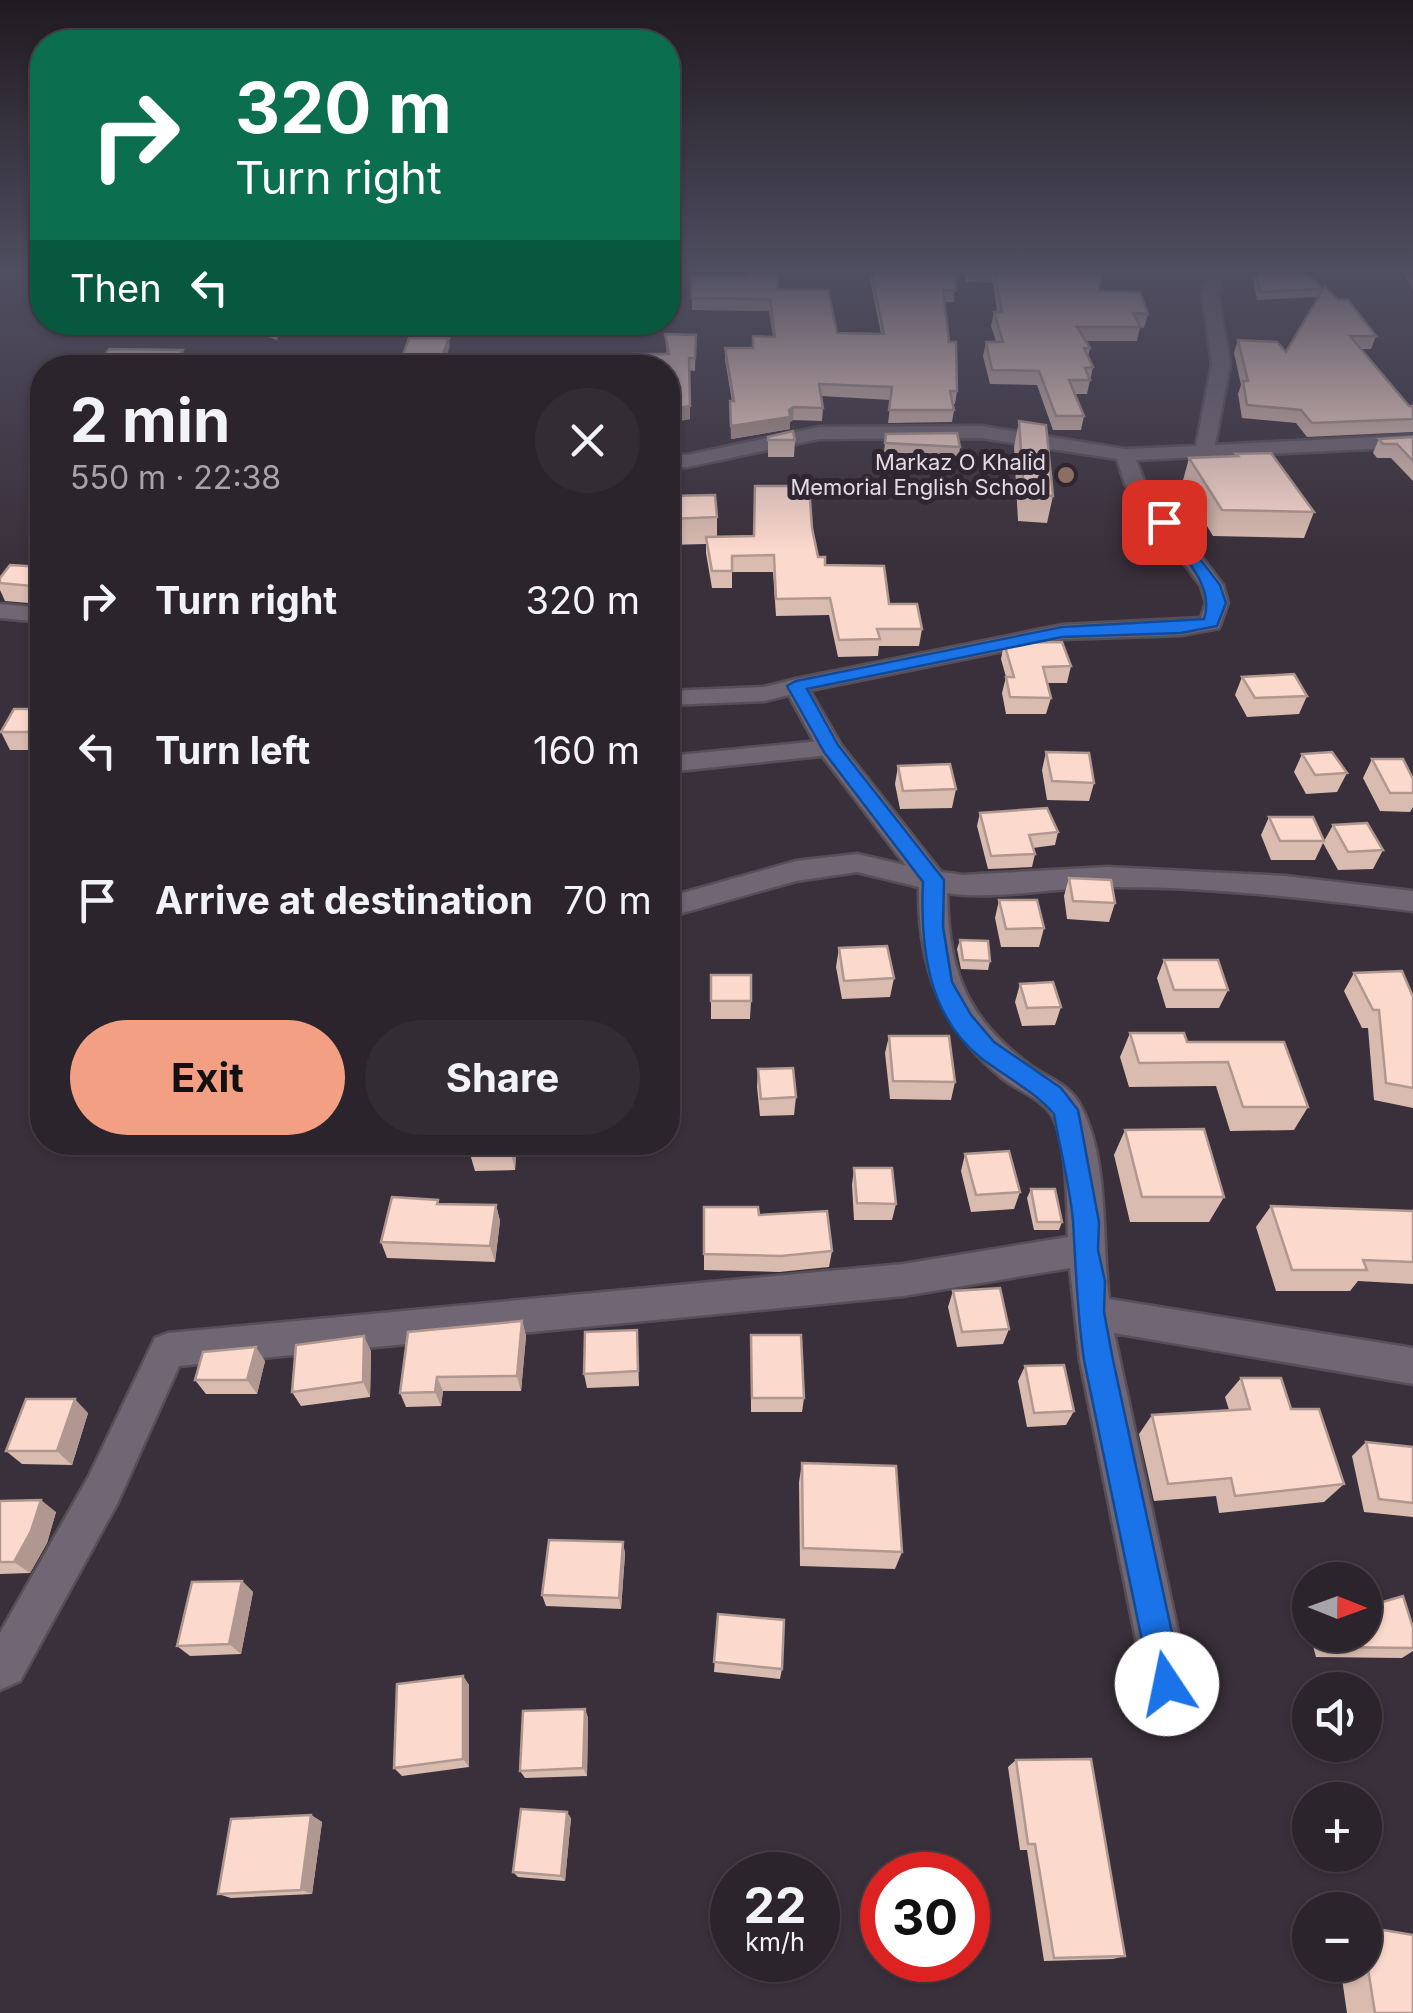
<!DOCTYPE html>
<meta charset="utf-8">
<style>
body{margin:0;font-family:Inter,sans-serif;background:#342c34;color:#f1f3f6;height:100vh;display:flex;flex-direction:column;font-size:38px;white-space:nowrap}
*{box-sizing:border-box;margin:0}
p{font-size:32px;color:#a6a4a9}
.icon{flex:none;width:55px;height:55px;fill:none;stroke:currentColor;stroke-width:2;stroke-linecap:round;stroke-linejoin:round}
.map{position:relative;flex:1;overflow:hidden}
.drawer{position:absolute;left:30px;top:355px;width:650px;height:800px;display:flex;flex-direction:column;background:#2c242c;border-radius:40px;box-shadow:0 2px 8px #0004,0 0 0 2px #484148}
.drawer>*{flex:none}
.hud{position:absolute;left:30px;top:30px;width:650px;height:305px;border-radius:40px;box-shadow:0 2px 8px #0004,0 0 0 2px #484148;background:#0b6e4f;color:#fff;overflow:hidden}
.needle{width:65px;rotate:91deg}
.buttons{position:absolute;left:1292px;top:1562px;display:grid;gap:20px}
.buttons a{display:grid;place-items:center;width:90px;height:90px;border-radius:50%;background:#2c242c;box-shadow:0 2px 8px #0004,0 0 0 2px #484148;font-size:50px}
.speed{position:absolute;left:710px;top:1852px;display:flex;gap:20px;font-size:50px;font-weight:700;text-align:center}
.speed>*{display:grid;place-content:center;width:130px;height:130px;border-radius:50%;background:#2c242c;box-shadow:0 2px 8px #0004,0 0 0 2px #484148;line-height:1}
.speed small{font-size:25px;font-weight:400}
.speed .limit{border:15px solid #d22;background:#fff;color:#111}
.pin{position:absolute;display:grid;place-items:center;width:85px;height:85px;color:#fff;margin:-42px;border-radius:20px;box-shadow:0 5px 15px #0006}
.me{position:absolute;width:110px;margin:-55px;rotate:349deg;stroke-linejoin:round;filter:drop-shadow(0 0 8px #0008)}
.turn{display:flex;align-items:center;gap:35px;height:210px;padding:0 40px;font-size:45px}
.turn .icon{width:130px;height:130px;stroke-width:2.5}
.turn b{display:block;font-size:70px;line-height:85px}
.then{display:flex;align-items:center;height:95px;padding:0 40px;background:#0003;gap:20px;font-size:38px}
.round{display:grid;place-items:center;flex:none;width:105px;height:105px;border-radius:52px;background:#342c34}
.summary{display:flex;align-items:center;justify-content:space-between;height:170px;padding:0 40px}
h1{font-size:60px;font-weight:700;line-height:75px}
.button{display:flex;gap:20px;margin-top:auto;padding:20px 40px}
.button a{flex:1;height:115px;border-radius:60px;background:#f39f83;color:#111;font-size:40px;font-weight:700;line-height:115px;text-align:center}
.button a+a{background:#342c34;color:#f1f3f6}
ul{padding:0;list-style:none}
li{display:flex;align-items:center;gap:30px;height:150px;padding:0 40px}
li div{flex:1}
li b{display:block;font-size:38px}
li em{font-style:normal}
.map>svg:first-child{display:block}
.lines{fill:none;stroke-linecap:round;stroke-linejoin:round}
.minor-casing{stroke:#574f58;stroke-width:5}
.secondary-casing{stroke:#574f58;stroke-width:5}
.minor{fill:#716673;fill-rule:evenodd}
.secondary{fill:#716673;fill-rule:evenodd}
.wall{fill:#d9bbb0}
.shaded-wall{fill:#b09890}
.building{fill:#fcd9cd;stroke:#b09890;stroke-width:2.5}
.route{fill:#1a73e8;stroke:#114b97;stroke-width:2.5}
.education-dot{fill:#8d6e63;stroke:#302631;stroke-width:4}
.labels{text-anchor:middle;stroke-width:10;stroke-linejoin:round;paint-order:stroke}
.far-poi-label{font-size:22px;fill:#e2dbe2;stroke:#302631;text-anchor:end}
</style>
<div class="map">
<svg width="1413" height="2013" viewBox="0 0 1413 2013">
<rect width="100%" height="100%" fill="#3a303b"/>
<g class="lines">
<!-- minor casing -->
<g class="minor-casing">
<path id="minor" d="M1212,270H1227L1218,294L1230,364L1215,445L1413,435V447L1136,460L1145,483L1223,585L1228,603L1219,628L1181,635L1062,639L796,693L788,691L784,686L796,679L1062,625L1201,618L1206,603L1201,586L1125,484L1117,459L981,438L819,439L687,467H668V455H687L819,427L981,426L1125,449L1196,446L1212,364L1202,294Z
M830,740L842,748L839,754L668,772V756Z
M857,854L943,874L947,881C947,964 961,1015 1031,1066C1048,1078 1068,1084 1079,1103C1110,1159 1101,1237 1109,1299L1413,1348V1384L1114,1333L1189,1684L1182,1699L1167,1706L1152,1699L1145,1684L1080,1360L1070,1268L903,1296L179,1366L117,1504L20,1681L0,1690V1633L89,1476L155,1338L168,1333L903,1264L1068,1237C1067,1206 1068,1142 1052,1115C1041,1098 1017,1090 1002,1078C940,1027 918,966 919,887L857,872L796,881L668,917V897L796,861Z"/>
</g>
<!-- secondary casing -->
<g class="secondary-casing">
<path id="secondary" d="M0,604L42,608V622L0,618Z
M796,679L804,681L841,745L941,872L963,875L1107,867L1285,876L1413,891V911C1312,899 1209,886 1107,887C1047,887 981,905 923,888L821,754L789,695L764,701L668,705V691L764,687Z"/>
</g>
<!-- minor -->
<use href="#minor" class="minor"/>
<!-- secondary -->
<use href="#secondary" class="secondary"/>
</g>
<!-- wall -->
<path class="wall" d="M868,270H955L954,302H944L957,391L955,404H953L954,410L952,422L888,423L891,400L821,396L823,408L822,421L793,420L790,422V429L731,439L730,401H732L725,360V348H753L773,337L769,311L692,310V275L778,290L837,333L881,334Z
M963,270H1103L1098,291L1148,314L1144,328L1140,327L1137,341H1086L1090,348L1088,357L1093,367L1087,394H1075L1084,416L1081,430H1053L1037,385L990,384L983,356L986,342H996L991,326L994,312H997L993,283L966,282Z
M1251,270H1303L1322,289L1320,295L1338,300L1376,336L1371,349H1361L1409,406H1413V432L1307,437L1296,423L1242,418L1238,394L1241,385L1234,353L1238,340L1286,352L1318,297L1257,300Z
M1402,270H1413V290Z
M258,322H284L277,340L260,334Z
M348,322H374L373,324H348Z
M665,334L696,335L695,371L689,370L690,419L679,421L676,401H668V368Z
M1019,421L1053,496L1047,523L1018,521L1014,447Z
M886,434L960,447L959,456L884,452Z
M1413,436V481L1391,458H1377L1373,453L1379,439Z
M768,437L795,440L794,457H768Z
M1236,454L1314,512L1304,538L1213,536L1182,484L1189,458L1235,457Z
M668,496L717,517V537L754,536L812,528L818,557L825,565L889,604L922,629L919,646H879L878,656L838,657L829,615L776,616L773,572H732V588H712L706,553V544L668,545Z
M1128,517L1172,539L1166,557H1132L1123,535Z
M42,567V600L40,604L5,601L0,590V578Z
M1004,643L1071,666L1067,683H1047L1051,698L1046,714H1006L1002,693L1006,677L1001,659Z
M1242,677L1307,696L1299,714L1247,717L1235,695Z
M41,709L42,742L38,750H10L1,732Z
M1046,752L1094,783L1089,801L1047,800L1042,770Z
M1302,754L1347,773L1337,792L1306,794L1294,772Z
M1372,759L1413,779V807L1410,812L1380,811L1363,778Z
M898,766L956,789L952,808L900,809L895,784Z
M980,813L1058,832L1055,845L1033,848L1035,854L1032,867L988,869L977,826Z
M1269,817L1324,841L1315,860H1271L1261,835Z
M1333,825L1383,850L1373,869L1338,870L1323,843Z
M1069,878L1115,903L1109,922L1067,919L1064,896Z
M999,900L1044,928L1039,947H1001L995,918Z
M960,940L990,961L988,970L961,969L957,949Z
M839,948L894,978L890,997L842,999L836,967Z
M1164,960L1228,990L1219,1008H1166L1157,978Z
M1354,973L1413,997V1108L1374,1100L1368,1028H1362L1344,991Z
M711,975L751,1001L750,1019H711Z
M1020,984L1061,1007L1055,1025L1022,1026L1015,1002Z
M1130,1033L1187,1042H1284L1308,1107L1294,1130L1230,1131L1216,1086L1129,1087L1120,1057Z
M889,1036L955,1082L951,1100L890,1099L885,1053Z
M758,1069L796,1097L794,1115L760,1116L757,1087Z
M1125,1130L1224,1197L1209,1222H1130L1114,1155Z
M517,1142L515,1170L475,1171L470,1154Z
M965,1154L1020,1192L1014,1209L971,1212L961,1171Z
M854,1168L896,1204L892,1220H854L852,1185Z
M1031,1189L1062,1222L1059,1230H1034L1027,1198Z
M438,1200L439,1204L496,1205L500,1221L495,1262L387,1258L381,1242Z
M1271,1206L1413,1211V1284L1358,1281L1350,1291H1276L1256,1227Z
M704,1207L832,1251L829,1267L779,1272L704,1270Z
M953,1291L1009,1329L1003,1344L957,1347L948,1307Z
M522,1321L526,1336L521,1391H443L441,1406L406,1407L400,1393Z
M637,1330L639,1386L587,1388L584,1374Z
M751,1335L804,1398L802,1412H751Z
M371,1351L370,1397L301,1406L292,1392Z
M265,1361L257,1394H206L195,1380Z
M1025,1366L1074,1411L1066,1425L1027,1427L1018,1381Z
M1241,1378L1291,1409L1344,1484L1324,1502L1219,1513L1216,1496L1154,1501L1139,1434L1152,1415L1229,1410L1225,1397Z
M88,1413L72,1465L22,1464L6,1451Z
M1366,1442L1413,1447V1517L1364,1512L1352,1456Z
M802,1463L902,1552L895,1569L800,1566L799,1482Z
M0,1501L56,1512L47,1543L30,1573L0,1574Z
M623,1542L625,1554L621,1609L546,1606L542,1595Z
M242,1581L253,1592L241,1654L190,1656L177,1646Z
M1310,1593V1635L1300,1600Z
M1376,1604L1413,1628V1651L1402,1658L1316,1657L1310,1635H1365Z
M718,1614L782,1669L780,1679L714,1672Z
M463,1676L469,1685V1767L402,1776L394,1768Z
M585,1709L588,1718L587,1776L525,1778L520,1771Z
M1016,1760L1125,1956L1113,1959L1044,1961L1027,1850H1020L1008,1767Z
M311,1815L322,1822L312,1894L231,1898L218,1894Z
M571,1818L565,1881L518,1877L513,1872Z
M1365,1927L1413,2013H1347L1340,1965H1365Z"/>
<!-- shaded-wall -->
<path class="shaded-wall" d="M278,322H284L277,340L275,330Z
M449,338L450,346L444,365L442,356Z
M183,350L187,362L184,368L173,366Z
M451,356L452,365L450,368H442Z
M690,406V419L679,421V408Z
M794,407L793,420L790,422V429L731,439V426L789,410Z
M42,571V600L40,604L32,586Z
M41,709L42,742L38,750L28,732Z
M512,1142H517L515,1170L511,1153Z
M496,1205L500,1221L495,1262L490,1246Z
M522,1321L526,1336L521,1391L517,1376Z
M364,1336L371,1351L370,1397L363,1382Z
M256,1347L265,1361L257,1394L247,1380Z
M437,1377L443,1391L441,1406L435,1392Z
M75,1399L88,1413L72,1465L57,1451Z
M41,1500L56,1512L47,1543L30,1573L14,1562Z
M623,1542L625,1554L621,1609L619,1598Z
M242,1581L253,1592L241,1654L229,1644Z
M463,1676L469,1685V1767L463,1759Z
M585,1709L588,1718L587,1776L583,1768Z
M567,1812L571,1818L565,1881L561,1876Z
M311,1815L322,1822L312,1894L301,1890Z"/>
<!-- building -->
<path class="building" d="M746,270H779L777,290H828L837,333L884,334L871,270H955L956,291L943,290L949,342H956L957,391H950L954,410H889L892,387L819,384L823,408L794,407L789,410L790,417L731,426L730,401H734L725,348H753V336L775,337L770,299L692,298V275L746,276Z
M995,270H1103L1098,291L1140,292L1148,314L1133,313L1140,327H1077L1090,348H1084L1093,367L1085,368L1090,380H1069L1084,416H1056L1039,371L992,370L986,342H1003L994,312H1002Z
M1255,270H1303L1322,289L1260,292Z
M1325,286L1338,300H1348L1376,336H1350L1409,406H1413V419L1312,423L1301,410L1247,405L1243,381H1248L1238,340L1277,342L1286,352Z
M258,322H278L275,330L257,324Z
M665,334L696,335L695,358H689L690,406L679,408L675,388H668V368H633V354H669Z
M409,338H449L442,356H451L442,368H398Z
M109,349L183,350L173,366L228,367L95,368Z
M1019,421L1046,425L1053,496L1024,494Z
M793,431L795,440H768V437Z
M957,433L960,447L885,443L886,434Z
M1413,437V461L1397,444H1383L1379,439Z
M1271,453L1314,512L1222,510L1189,458L1238,456L1236,454Z
M755,486H809L812,528L818,557H825V565L884,566L889,604H917L922,629H877L880,639L839,640L830,598L776,599L774,555L732,556V571H712L706,537L754,536Z
M715,495L717,517L668,519V496Z
M1128,517H1161L1172,539H1137Z
M10,565L42,567V571L32,586L0,583V578Z
M1062,642L1071,666L1043,667L1051,698L1010,697L1006,677H1014L1004,643Z
M1294,674L1307,696L1255,698L1242,677Z
M14,709H41L28,732H1Z
M1046,752L1089,753L1094,783L1052,781Z
M1332,752L1347,773L1315,775L1302,754Z
M1372,759H1403L1413,779V793H1390Z
M950,764L956,789L903,791L898,766Z
M1047,808L1058,832L1029,835L1035,854L991,856L980,813Z
M1269,817H1313L1324,841H1280Z
M1367,823L1383,850L1348,852L1333,825Z
M1069,878L1111,880L1115,903L1073,901Z
M999,900H1037L1044,928L1006,929Z
M960,940L988,941L990,961L963,960Z
M887,946L894,978L844,981L839,948Z
M1164,960H1218L1228,990H1174Z
M1402,971L1413,997V1088L1386,1083L1379,1010H1373L1354,973Z
M711,975H751V1001H711Z
M1053,982L1061,1007L1027,1008L1020,984Z
M1130,1033H1184L1187,1042H1284L1308,1107H1243L1228,1062L1139,1063Z
M889,1036H949L955,1082L893,1081Z
M793,1068L796,1097L761,1099L758,1069Z
M1204,1129L1224,1197H1142L1125,1130Z
M472,1142H512L511,1153L470,1154Z
M1009,1151L1020,1192L976,1195L965,1154Z
M854,1168H892L896,1204L857,1203Z
M1031,1189H1055L1062,1222H1037Z
M392,1197L438,1200L437,1204L496,1205L490,1246L381,1242Z
M1271,1206L1413,1211V1262L1363,1260L1367,1270H1292Z
M704,1207H758L759,1215L827,1211L832,1251L781,1256L704,1254Z
M1000,1288L1009,1329L962,1332L953,1291Z
M522,1321L517,1376L437,1377L435,1392L400,1393L408,1332Z
M637,1330L638,1371L584,1374L585,1332Z
M751,1335H801L804,1398H752Z
M364,1336L363,1382L292,1392L296,1345Z
M256,1347L247,1380H195L203,1352Z
M1064,1365L1074,1411L1034,1413L1025,1366Z
M1241,1378H1281L1291,1409H1319L1344,1484L1235,1496L1231,1478L1168,1484L1152,1415L1250,1409Z
M26,1399H75L57,1451H6Z
M1366,1442L1413,1447V1503L1379,1499Z
M802,1463L896,1466L902,1552L803,1548Z
M41,1500L31,1531L14,1562H0V1501Z
M549,1540L623,1542L619,1598L542,1595Z
M242,1581L229,1644L177,1646L192,1582Z
M1365,1589H1371L1376,1604L1403,1596L1413,1628V1648L1331,1647L1328,1635H1365Z
M718,1614L784,1620L782,1669L714,1662Z
M463,1676V1759L394,1768L397,1684Z
M585,1709L583,1768L520,1771L523,1711Z
M1091,1759L1125,1956L1054,1958L1035,1844H1028L1016,1760Z
M521,1809L567,1812L561,1876L513,1872Z
M311,1815L301,1890L218,1894L231,1819Z
M1365,1927L1413,1935V2013H1375L1365,1950Z"/>
<!-- sky -->
<linearGradient id="sky" x2="0" y2="1"><stop stop-color="#201a20"/><stop offset="0.49" stop-color="#4f4e60"/><stop offset="1" stop-color="#4f4e60" stop-opacity="0"/></linearGradient>
<rect width="1413" height="552" fill="url(#sky)"/>
<!-- route -->
<path class="route" d="M1159,519H1169L1220,585L1226,603L1217,626L1181,633L1062,637L807,689L838,745L944,880L943,927L952,982L971,1015L994,1042L1061,1088L1078,1110L1099,1222L1098,1250L1105,1281L1104,1312L1113,1360L1183,1684L1179,1696L1167,1701L1155,1696L1151,1684L1084,1360C1077,1314 1076,1268 1073,1221C1070,1186 1060,1149 1054,1114C1034,1091 1006,1077 981,1058C927,1015 920,945 923,882L824,752L787,686L796,681L1062,627L1204,619C1216,582 1177,551 1156,522Z"/>
<!-- markers -->
<circle class="education-dot" cx="1066" cy="475" r="10"/>
<g class="labels">
<!-- far-poi labels -->
<g class="far-poi-label">
<text x="1046" y="470">Markaz O Khalid<tspan x="1046" dy="25">Memorial English School</tspan></text>
</g>
</g>
</svg>
<div class="buttons">
<a><svg class="needle" viewBox="-14 -14 28 28"><path d="M0-13l5 13h-10z" fill="#e53935"/><path d="M0 13l5-13h-10z" fill="#a6a4a9"/></svg></a>
<a><svg class="icon" aria-label="sound" viewBox="0 0 24 24"><path d="M4 9h4l5-4v14l-5-4H4zM17 9q2 3 0 6"/></svg></a>
<a>+</a>
<a>−</a>
</div>
<div class="speed"><div>22<small>km/h</small></div><div class="limit">30</div></div>
<div class="pin" style="left:1164px;top:522px;background:#d93025"><svg class="icon" aria-label="arrive" viewBox="0 0 24 24"><path d="M6 21V4h12l-3 4 3 4H6"/></svg></div>
<svg class="me" style="left:1167px;top:1684px" viewBox="-20 -20 40 40"><circle r="19" fill="#fff"/><path d="M0-13L10 11 0 6-10 11z" fill="#1a73e8"/></svg>
<div class="hud">
<div class="turn"><svg class="icon" aria-label="right" viewBox="0 0 24 24"><path d="M7 20v-9h11M14 6l5 5-5 5"/></svg><div><b>320 m</b>Turn right</div></div>
<div class="then">Then<svg class="icon" aria-label="left" viewBox="0 0 24 24"><path d="M17 20v-9H6M10 6l-5 5 5 5"/></svg></div>
</div>
<section class="drawer">
<div class="summary"><div><h1>2 min</h1><p>550 m · 22:38</p></div><a class="round"><svg class="icon" aria-label="close" viewBox="0 0 24 24"><path d="M6 6l12 12M18 6L6 18"/></svg></a></div>
<ul>
<li><svg class="icon" aria-label="right" viewBox="0 0 24 24"><path d="M7 20v-9h11M14 6l5 5-5 5"/></svg><div><b>Turn right</b></div><em>320 m</em></li>
<li><svg class="icon" aria-label="left" viewBox="0 0 24 24"><path d="M17 20v-9H6M10 6l-5 5 5 5"/></svg><div><b>Turn left</b></div><em>160 m</em></li>
<li><svg class="icon" aria-label="arrive" viewBox="0 0 24 24"><path d="M6 21V4h12l-3 4 3 4H6"/></svg><div><b>Arrive at destination</b></div><em>70 m</em></li>
</ul>
<div class="button"><a>Exit</a><a>Share</a></div>
</section>
</div>
